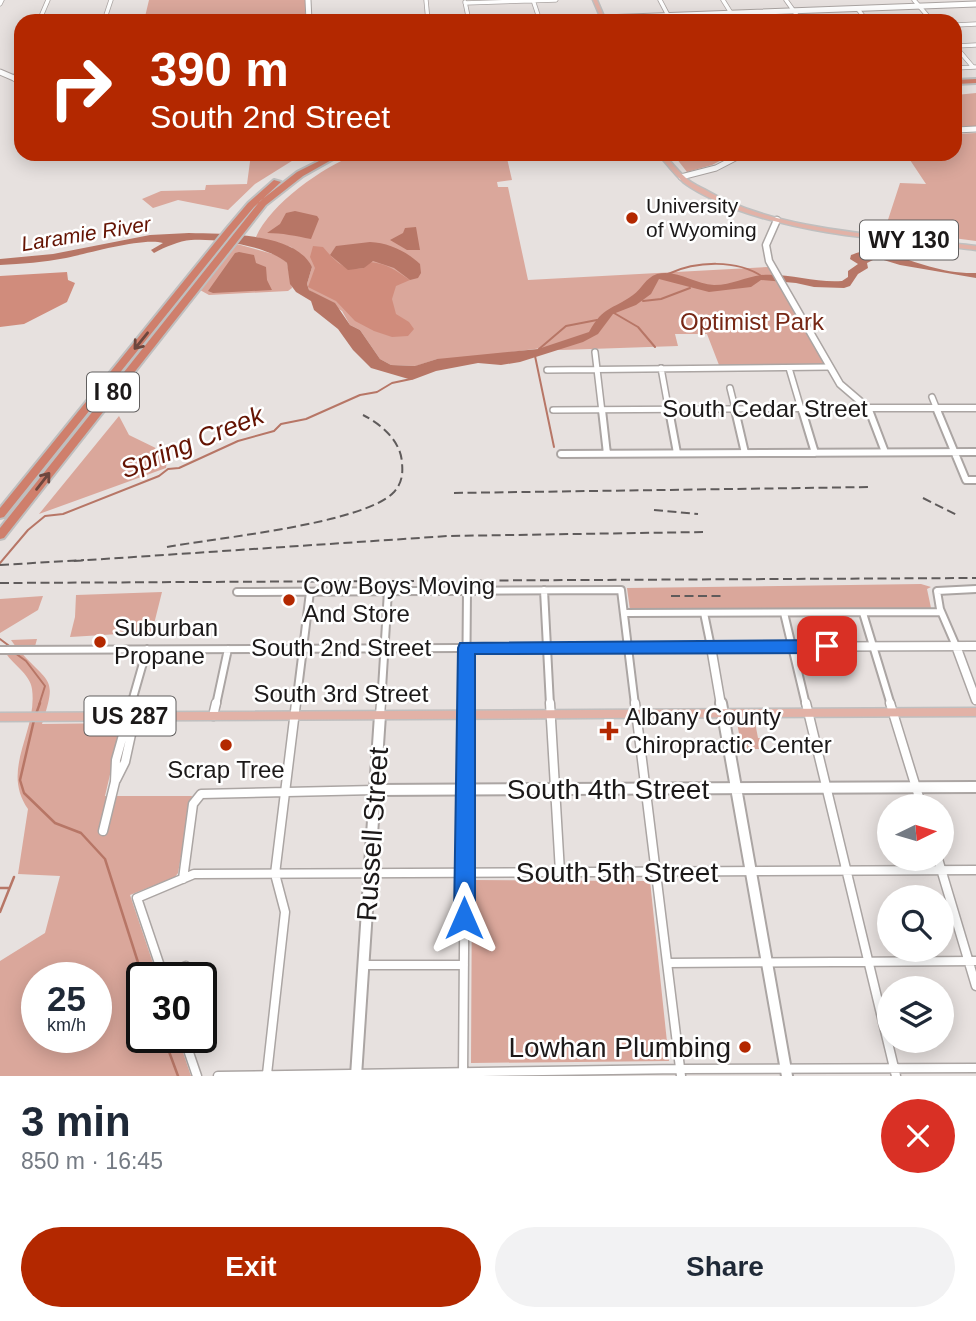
<!DOCTYPE html>
<meta charset="utf-8">
<style>
body{margin:0;font-family:Helvetica,sans-serif;background:#f2f2f3;color:#1f2937;height:100vh;display:flex;flex-direction:column;font-size:26px;white-space:nowrap}
*{box-sizing:border-box;margin:0}
p{font-size:23px;color:#747a83}
.icon{flex:none;width:38px;height:38px;fill:none;stroke:currentColor;stroke-width:2;stroke-linecap:round;stroke-linejoin:round}
.map{position:relative;height:1076px;overflow:hidden}
.panel{display:flex;flex-direction:column;background:#fff;flex:1}
.panel>*{flex:none}
.banner{position:absolute;left:14px;top:14px;width:948px;height:147px;border-radius:21px;box-shadow:0 4px 18px #0003;background:#b32800;color:#fff;overflow:hidden}
.needle{width:46px;rotate:85deg}
.tools{position:absolute;left:877px;top:794px;display:grid;gap:14px}
.tools a{display:grid;place-items:center;width:77px;height:77px;border-radius:50%;background:#fff;box-shadow:0 4px 18px #0003;font-size:35px}
.speed{position:absolute;left:21px;top:962px;display:flex;gap:14px;font-size:35px;font-weight:700;text-align:center}
.speed>*{display:grid;place-content:center;width:91px;height:91px;border-radius:50%;background:#fff;box-shadow:0 4px 18px #0003;line-height:1}
.speed small{font-size:18px;font-weight:400}
.speed .limit{border:4px solid #111;border-radius:10px;background:#fff;color:#111}
.pin{position:absolute;display:grid;place-items:center;width:60px;height:60px;color:#fff;margin:-30px;border-radius:14px;box-shadow:0 4px 10px #0006}
.me{position:absolute;width:77px;margin:-38px;rotate:0deg;stroke-linejoin:round;filter:drop-shadow(0 0 5px #0008)}
.turn{display:flex;align-items:center;gap:24px;height:147px;padding:0 21px;font-size:32px}
.turn .icon{width:91px;height:91px;stroke-width:2.5}
.turn b{display:block;font-size:49px;line-height:60px}
.round{display:grid;place-items:center;flex:none;width:74px;height:74px;border-radius:37px;background:#f2f2f3}
.head{display:flex;align-items:center;justify-content:space-between;height:119px;padding:0 21px}
h1{font-size:42px;font-weight:600;line-height:52px}
.action{display:flex;gap:14px;margin-top:auto;padding:14px 21px}
.action a{flex:1;height:80px;border-radius:42px;background:#b32800;color:#fff;font-size:28px;font-weight:600;line-height:80px;text-align:center}
.action a+a{background:#f2f2f3;color:#1f2937}
.map>svg:first-child{display:block}
.green{fill:#daa79b;fill-rule:evenodd}
.forest{fill:#d08c7c}
.water{fill:#b77666}
.lines{fill:none;stroke-linecap:round;stroke-linejoin:round}
.stream-far1{stroke:#b77666;stroke-width:2}
.stream{stroke:#b77666;stroke-width:2.5}
.street-far3-casing{stroke:#aba5a3;stroke-width:5}
.street-far2-casing{stroke:#aba5a3;stroke-width:8}
.street-far1-casing{stroke:#aba5a3;stroke-width:10}
.street-casing{stroke:#aba5a3;stroke-width:11}
.secondary-far3-casing{stroke:#aba5a3;stroke-width:7}
.secondary-far2-casing{stroke:#aba5a3;stroke-width:9}
.secondary-far1-casing{stroke:#aba5a3;stroke-width:11}
.secondary-casing{stroke:#aba5a3;stroke-width:14}
.primary-casing{stroke:#bfbfbf;stroke-width:3}
.highway-casing{stroke:#bfbfbf;stroke-width:4}
.street-far3{stroke:#fff;stroke-width:3.5}
.street-far2{stroke:#fff;stroke-width:5}
.street-far1{stroke:#fff;stroke-width:6}
.street{stroke:#fff;stroke-width:8}
.secondary-far3{stroke:#fff;stroke-width:5}
.secondary-far2{stroke:#fff;stroke-width:6}
.secondary-far1{stroke:#fff;stroke-width:8}
.secondary{stroke:#fff;stroke-width:10}
.primary{fill:#e2b2a7;fill-rule:evenodd}
.highway{fill:#cf7f6c;fill-rule:evenodd}
.rail{stroke:#5f5b5b;stroke-width:2;stroke-dasharray:9 4.5;stroke-linecap:butt}
.oneway{stroke:#6d473e}
.route{fill:#1a73e8;stroke:#114b97;stroke-width:2}
.poi-dot{fill:#b32800;stroke:#fff;stroke-width:2.5}
.labels{text-anchor:middle;stroke-width:5;stroke-linejoin:round;paint-order:stroke}
.far-poi-label{font-size:21px;fill:#1c1919;stroke:#fff;text-anchor:start}
.far-water-label{font-size:21px;font-style:italic;fill:#641302;stroke:#fff}
.shield{fill:#fff;stroke:#605e5e;stroke-width:2}
.shield-label{font-size:23px;font-weight:bold;fill:#1c1919}
.park-label{font-size:24px;fill:#772715;stroke:#fff}
.street-label{font-size:24px;fill:#1c1919;stroke:#fff}
.poi-label{font-size:24px;fill:#1c1919;stroke:#fff;text-anchor:start}
.water-label{font-size:26px;font-style:italic;fill:#641302;stroke:#fff}
.near-street-label{font-size:28px;fill:#1c1919;stroke:#fff}
.near-poi-label{font-size:28px;fill:#1c1919;stroke:#fff;text-anchor:end}
</style>
<div class="map">
<svg width="976" height="1076" viewBox="0 0 976 1076">
<rect width="100%" height="100%" fill="#e7e1df"/>
<!-- green -->
<path class="green" d="M149,0H305V21H144Z
M976,93V126L956,127V95Z
M976,133V241L885,229L900,183L926,184L906,154H956V134Z
M251,154H303L255,184L228,210L178,200L153,208L142,199L161,191L205,190L206,185L247,184Z
M356,154H506L512,180L497,182L498,187H508L528,280L768,267L825,365H719L707,334H675L678,346L561,350L542,348L452,360L437,359L416,366L391,365L380,359L360,330L350,325L342,311L309,290L307,284L312,267L291,247L256,237C271,203 322,168 356,154Z
M673,154H733L712,165L687,172Z
M237,244L280,256L287,263L292,288L288,291L209,295L200,290Z
M119,416L129,435L168,454L166,468L39,514Z
M921,584L931,587L927,589L931,608L633,610H630L627,588Z
M162,592L152,632L70,637L75,617L76,595Z
M43,596L38,610L0,633V599Z
M37,639L34,650H19C49,685 58,675 42,724L122,723L105,796H192L178,873L175,877L130,895L158,978H142V1038H178L191,1076H0V961L45,933L60,876L18,874L28,809C0,769 38,732 32,689C30,673 11,664 4,650H0V647H16L11,640ZM37,978H96V1038H37Z
M755,722L758,738H764L766,749H742L737,723Z
M472,880L650,881L669,1061L471,1063Z"/>
<!-- forest -->
<path class="forest" d="M313,246L323,247C336,262 344,272 364,268L369,262C387,263 396,271 410,280L396,286L392,299L396,314L409,322L414,329L408,336L392,337L374,331L355,321L336,301L308,287L315,268L310,257Z
M67,272L68,280L75,283L67,302L24,324L0,327V276Z"/>
<!-- water -->
<path class="water" d="M295,211L317,216L319,219L311,239C296,236 282,233 267,233L280,224L286,213Z
M416,227L420,250H407L390,240L403,233L405,228Z
M189,233C224,234 295,232 312,267L307,284L309,290L335,303L350,325L360,330L380,359L391,365L415,366L437,359L538,349L589,332C604,305 611,311 633,295C642,289 645,278 657,274C677,269 694,284 714,285C733,285 744,277 762,275C789,273 815,283 842,281L848,277V271L858,264L850,259L851,255C859,252 869,248 878,251C912,259 938,274 976,273V278L900,265L877,258L867,263L868,268L858,274L850,286L844,288L814,287L796,283L761,280L751,287L709,292L659,279L651,294L636,305L613,314L598,334L583,342L520,362L501,365L478,363L436,371L412,380L371,368L353,350L338,329L314,310L311,301L296,292L290,284L287,263C268,246 216,238 191,240C179,241 165,247 154,253L151,250L163,243C144,237 89,253 66,258C44,262 22,264 0,265V259L53,254L150,235Z
M370,242C389,243 406,251 420,264L421,273L418,278L410,280L394,268L373,261L364,268L348,270L330,255L336,246Z
M239,252L254,255L256,263L266,267L267,280L272,290L213,293L208,291L235,253Z"/>
<g class="lines">
<!-- stream-far1 -->
<path class="stream-far1" d="M668,274C696,261 737,259 763,277
M643,301L661,299L690,288
M614,313L638,327L655,347
M539,349L566,326L597,320
M535,356L554,447
M0,563L28,530L45,516L63,514L159,476L168,469L179,468L238,441L274,431L281,424L306,419L360,395L377,392L392,383L411,379
M0,639L12,648
M15,653L26,661L45,686L39,705"/>
<!-- stream -->
<path class="stream" d="M36,714L40,703
M34,720L20,780L24,793L55,823L81,833L105,859L143,978
M0,888H9
M0,912L14,877
M164,1038L178,1076"/>
<!-- street-far3 casing -->
<g class="street-far3-casing">
<path id="street-far3" d="M426,0L428,21
M533,0L540,21
M660,0L671,21
M723,0L736,21
M786,0L801,21
M914,0L932,21
M465,2L469,21
M465,3L556,0
M0,4L2,0
M857,8L867,21
M39,21L48,0
M104,21L111,0
M515,21L603,18
M956,25L976,24
M956,46L976,45
M956,47L973,67
M956,68L975,67
M14,79L21,63
M172,154H207"/>
</g>
<!-- street-far2 casing -->
<g class="street-far2-casing">
<path id="street-far2" d="M595,352L602,412
M661,368L669,412
M789,368L802,412
M547,370L830,367
M730,388L736,412
M932,397L938,412
M553,410L868,408L869,412"/>
</g>
<!-- street-far1 casing -->
<g class="street-far1-casing">
<path id="street-far1" d="M602,410L607,454
M669,410L677,453
M735,410L745,453
M802,410L815,453
M869,410L885,452
M937,410L966,480H976
M561,454L976,452
M544,590L550,705
M237,592L621,590L635,705
M624,613L941,612
M784,613L806,705
M863,613L891,705
M956,646L940,609L937,591L976,589
M0,650L711,647L704,613
M131,705L147,649
M216,705L228,649
M296,705L310,592
M381,705L388,591
M466,705L467,591"/>
</g>
<!-- street casing -->
<g class="street-casing">
<path id="street" d="M550,703L560,872
M635,703L681,1076
M806,703L896,1076
M890,703L922,807
M380,715L381,703
M213,716L216,703
M116,780L125,762L135,716
M103,831L115,782L116,760L132,703
M938,859L976,986
M183,879L193,804L201,794L375,790
M667,963L976,961
M363,965H464
M163,976L186,966
M164,978L137,898L194,874L976,870
M184,1038L197,1076
M267,1074L285,912L275,874L296,703
M218,1076L680,1069L976,1068
M463,1076L466,703"/>
</g>
<!-- secondary-far3 casing -->
<g class="secondary-far3-casing">
<path id="secondary-far3" d="M308,0L309,21
M603,18L976,4
M0,72L21,81
M956,130L976,129
M681,177L716,168L743,154"/>
</g>
<!-- secondary-far2 casing -->
<g class="secondary-far2-casing">
<path id="secondary-far2" d="M777,220L766,245L769,261L840,384L868,408H976"/>
</g>
<!-- secondary-far1 casing -->
<g class="secondary-far1-casing">
<path id="secondary-far1" d="M956,646L976,700
M721,705L711,647L976,646"/>
</g>
<!-- secondary casing -->
<g class="secondary-casing">
<path id="secondary" d="M721,703L787,1076
M375,790L976,787
M356,1076L380,715"/>
</g>
<!-- primary casing -->
<g class="primary-casing">
<path id="primary" d="M593,0H597L606,21H602Z
M658,154H664C671,162 678,171 686,178C691,183 698,186 704,189C778,233 891,235 976,246V250C895,240 812,237 735,209C718,202 697,193 683,182C674,174 666,163 658,154Z
M976,708V716L0,721V713Z"/>
</g>
<!-- highway casing -->
<g class="highway-casing">
<path id="highway" d="M976,79V83L956,84V80Z
M333,154H342L303,176L266,205L4,538L0,539V528L260,201L297,172Z
M274,180L281,182L254,207L232,233L4,517L0,518V508L226,229L248,203Z"/>
</g>
<!-- street-far3 -->
<use href="#street-far3" class="street-far3"/>
<!-- street-far2 -->
<use href="#street-far2" class="street-far2"/>
<!-- street-far1 -->
<use href="#street-far1" class="street-far1"/>
<!-- street -->
<use href="#street" class="street"/>
<!-- secondary-far3 -->
<use href="#secondary-far3" class="secondary-far3"/>
<!-- secondary-far2 -->
<use href="#secondary-far2" class="secondary-far2"/>
<!-- secondary-far1 -->
<use href="#secondary-far1" class="secondary-far1"/>
<!-- secondary -->
<use href="#secondary" class="secondary"/>
<!-- primary -->
<use href="#primary" class="primary"/>
<!-- highway -->
<use href="#highway" class="highway"/>
<!-- rail -->
<path class="rail" d="M454,493L871,487
M923,498L959,516
M654,510L698,514
M167,547C215,538 364,524 394,492C402,483 403,474 402,463C401,441 381,424 363,415
M74,561L448,536L703,532
M0,565L84,560
M0,583L976,578
M671,596H722"/>
</g>
<!-- one-way arrows -->
<defs><path id="oneway-shaft" d="M-6 0H5M1.5-3L5.5 0L1.5 3" fill="none" stroke-width="1.6" stroke-linecap="round" stroke-linejoin="round" transform="scale(1.75)"/></defs>
<g class="oneway">
<use href="#oneway-shaft" transform="translate(141 341) rotate(129)"/>
<use href="#oneway-shaft" transform="translate(43 481) rotate(-52)"/>
</g>
<!-- route -->
<path class="route" d="M827,640L833,642L836,646L833,651L827,653L475,654V918L472,925L464,928L457,925L454,918L458,648L460,643Z"/>
<!-- markers -->
<g class="poi-dot">
<circle cx="632" cy="218" r="7"/>
<circle cx="289" cy="600" r="7"/>
<circle cx="100" cy="642" r="7"/>
<path d="M605.5 720.5h7v7h7v7h-7v7h-7v-7h-7v-7h7z"/>
<circle cx="226" cy="745" r="7"/>
<circle cx="745" cy="1047" r="7"/>
</g>
<g class="labels">
<!-- far-poi labels -->
<g class="far-poi-label">
<text x="646" y="213">University<tspan x="646" dy="24">of Wyoming</tspan></text>
</g>
<!-- far-water labels -->
<g class="far-water-label">
<text transform="translate(86 234) rotate(-9)" y="7">Laramie River</text>
</g>
<!-- shield labels -->
<g class="shield">
<rect x="860" y="220.5" width="98" height="39" rx="5"/>
<rect x="87" y="372.5" width="52" height="39" rx="5"/>
<rect x="84.5" y="696.5" width="91" height="39" rx="5"/>
</g>
<g class="shield-label">
<text x="909" y="248">WY 130</text>
<text x="113" y="400">I 80</text>
<text x="130" y="724">US 287</text>
</g>
<!-- park labels -->
<g class="park-label">
<text x="752" y="330">Optimist Park</text>
</g>
<!-- street labels -->
<g class="street-label">
<text x="765" y="417">South Cedar Street</text>
<text x="341" y="656">South 2nd Street</text>
<text x="341" y="702">South 3rd Street</text>
</g>
<!-- poi labels -->
<g class="poi-label">
<text x="303" y="594">Cow Boys Moving<tspan x="303" dy="28">And Store</tspan></text>
<text x="114" y="636">Suburban<tspan x="114" dy="28">Propane</tspan></text>
<text x="625" y="725">Albany County<tspan x="625" dy="28">Chiropractic Center</tspan></text>
<text x="226" y="778" text-anchor="middle">Scrap Tree</text>
</g>
<!-- water labels -->
<g class="water-label">
<text transform="translate(192 442) rotate(-22)" y="9">Spring Creek</text>
</g>
<!-- near-street labels -->
<g class="near-street-label">
<text x="608" y="799">South 4th Street</text>
<text transform="translate(372 834) rotate(-86)" y="10">Russell Street</text>
<text x="617" y="882">South 5th Street</text>
</g>
<!-- near-poi labels -->
<g class="near-poi-label">
<text x="731" y="1057">Lowhan Plumbing</text>
</g>
</g>
</svg>
<div class="tools">
<a><svg class="needle" viewBox="-14 -14 28 28"><path d="M0-13l5 13h-10z" fill="#e53935"/><path d="M0 13l5-13h-10z" fill="#747a83"/></svg></a>
<a><svg class="icon" aria-label="search" viewBox="0 0 24 24"><circle cx="10" cy="10" r="6"/><path d="M15 15l6 6"/></svg></a>
<a><svg class="icon" aria-label="layers" viewBox="0 0 24 24"><path d="M12 4l9 5-9 5-9-5zM3 14l9 5 9-5"/></svg></a>
</div>
<div class="speed"><div>25<small>km/h</small></div><div class="limit">30</div></div>
<div class="pin" style="left:827px;top:646px;background:#d93025"><svg class="icon" aria-label="arrive" viewBox="0 0 24 24"><path d="M6 21V4h12l-3 4 3 4H6"/></svg></div>
<svg class="me" style="left:464px;top:918px" viewBox="-20 -20 40 40"><path d="M0-17L14 15 0 8-14 15z" fill="#1a73e8" stroke="#fff" stroke-width="4"/></svg>
<div class="banner">
<div class="turn"><svg class="icon" aria-label="right" viewBox="0 0 24 24"><path d="M7 20v-9h11M14 6l5 5-5 5"/></svg><div><b>390 m</b>South 2nd Street</div></div>
</div>
</div>
<section class="panel">
<div class="head"><div><h1>3 min</h1><p>850 m · 16:45</p></div><a class="round" style="background:#d93025;color:#fff"><svg class="icon" aria-label="close" viewBox="0 0 24 24"><path d="M6 6l12 12M18 6L6 18"/></svg></a></div>
<div class="action"><a>Exit</a><a>Share</a></div>
</section>
